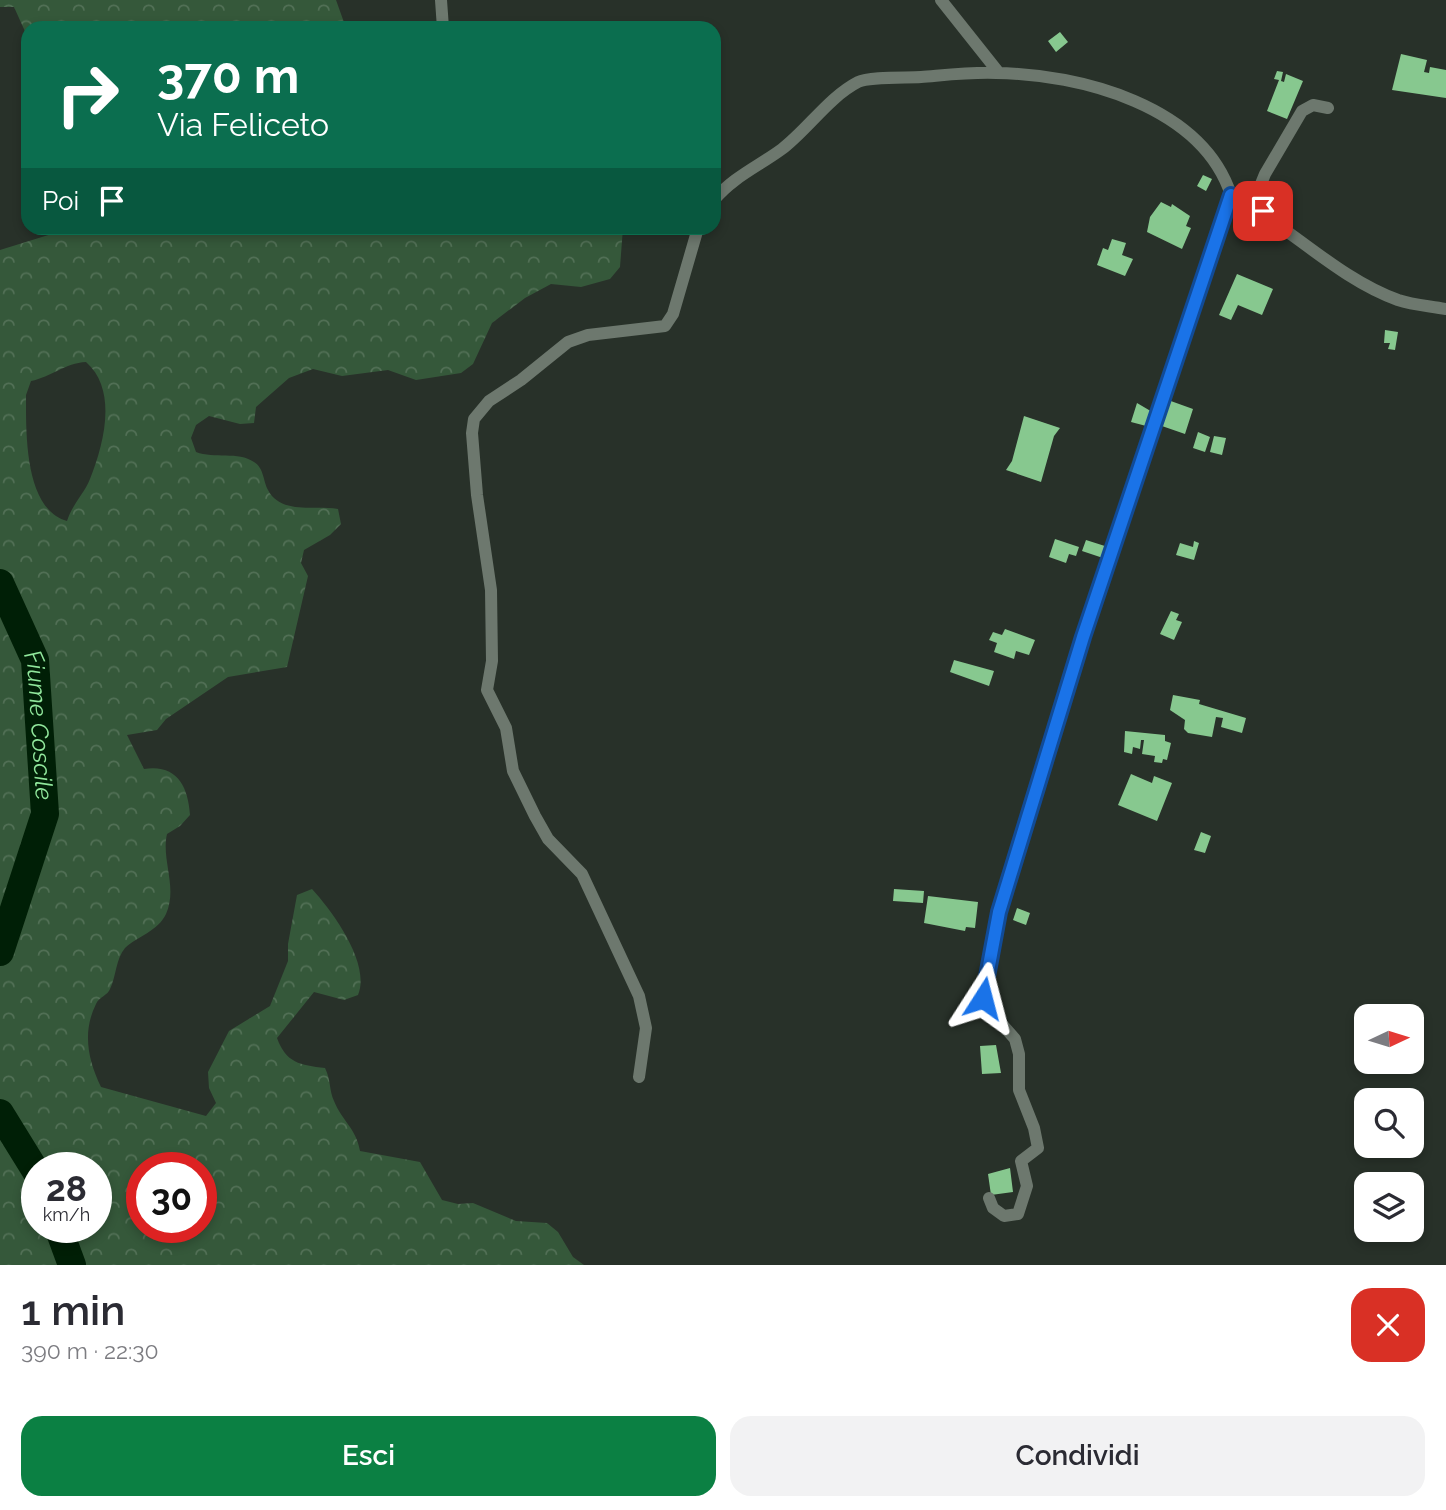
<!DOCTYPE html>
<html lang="it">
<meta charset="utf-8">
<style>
body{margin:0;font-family:Raleway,sans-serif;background:#f2f2f3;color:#2b2b33;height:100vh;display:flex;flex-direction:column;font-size:26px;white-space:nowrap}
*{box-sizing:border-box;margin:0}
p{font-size:23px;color:#7c7c81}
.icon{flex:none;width:38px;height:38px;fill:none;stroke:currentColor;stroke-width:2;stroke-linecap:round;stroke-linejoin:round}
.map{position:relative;height:1265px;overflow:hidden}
.side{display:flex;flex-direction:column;background:#fff;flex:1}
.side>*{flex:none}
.hud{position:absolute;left:21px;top:21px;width:700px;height:214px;border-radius:21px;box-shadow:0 4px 10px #0003;background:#0b6e4f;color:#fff;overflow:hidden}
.needle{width:46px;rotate:86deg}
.buttons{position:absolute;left:1354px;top:1004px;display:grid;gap:14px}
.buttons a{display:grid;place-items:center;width:70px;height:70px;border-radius:14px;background:#fff;box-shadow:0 4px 10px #0003;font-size:35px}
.speed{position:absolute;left:21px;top:1152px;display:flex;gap:14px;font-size:35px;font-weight:700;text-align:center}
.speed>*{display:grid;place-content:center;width:91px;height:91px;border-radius:50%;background:#fff;box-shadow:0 4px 10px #0003;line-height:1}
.speed small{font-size:18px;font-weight:400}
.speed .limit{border:10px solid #d22;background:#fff;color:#111}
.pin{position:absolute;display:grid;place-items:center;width:60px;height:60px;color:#fff;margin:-30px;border-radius:14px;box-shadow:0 4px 10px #0006}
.me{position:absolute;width:77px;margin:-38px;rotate:9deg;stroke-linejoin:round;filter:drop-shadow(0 0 5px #0008)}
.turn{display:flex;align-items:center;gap:24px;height:147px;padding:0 21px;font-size:32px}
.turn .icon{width:91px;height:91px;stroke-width:2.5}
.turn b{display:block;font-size:49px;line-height:60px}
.then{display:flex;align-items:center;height:66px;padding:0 21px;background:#0003;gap:14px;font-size:26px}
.round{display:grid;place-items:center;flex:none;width:74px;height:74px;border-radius:21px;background:#f2f2f3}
.head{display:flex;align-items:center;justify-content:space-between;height:119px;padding:0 21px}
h1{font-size:42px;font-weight:600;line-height:52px}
.primary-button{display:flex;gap:14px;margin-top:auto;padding:14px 21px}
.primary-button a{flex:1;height:80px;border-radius:21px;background:#0b8043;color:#fff;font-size:28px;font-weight:600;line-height:80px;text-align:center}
.primary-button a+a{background:#f2f2f3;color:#2b2b33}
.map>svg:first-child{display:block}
.forest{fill:url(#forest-crowns);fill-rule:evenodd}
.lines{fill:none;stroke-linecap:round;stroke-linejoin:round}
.river{stroke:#001f06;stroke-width:28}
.building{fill:#87c88f}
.street{stroke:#6d786e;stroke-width:12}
.route-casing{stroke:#114b97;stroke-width:18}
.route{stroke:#1a73e8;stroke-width:12}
.labels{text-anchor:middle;stroke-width:7;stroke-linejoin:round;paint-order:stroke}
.water-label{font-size:24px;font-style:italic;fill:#90e79c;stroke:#1e271f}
</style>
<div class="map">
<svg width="1446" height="1265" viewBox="0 0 1446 1265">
<defs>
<pattern id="forest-crowns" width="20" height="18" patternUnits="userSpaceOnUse" patternTransform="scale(1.75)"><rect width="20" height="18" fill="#35583a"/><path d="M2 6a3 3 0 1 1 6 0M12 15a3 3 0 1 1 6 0" fill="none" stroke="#527056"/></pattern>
</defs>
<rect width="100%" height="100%" fill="#283129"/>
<!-- forest -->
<path class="forest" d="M0,0H336L346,28H28V38L14,7H0Z
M71,228H623L620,267L610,279L581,287L551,284L525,298L492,323L473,364L461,373L416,380L388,370L342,376L313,369L289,378L256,407L254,423L240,424L209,416L196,425L191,438L196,452C214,459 238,451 254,462C264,468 263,481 268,490C281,515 315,505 338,509L341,524L330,535L304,550L301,563L308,576L287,667L228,677L166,719L157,730L127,735L144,769C176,764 188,785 190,815L180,826L167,834C161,860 178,887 166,914C158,931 138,936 125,948C116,958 116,977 110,989C108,995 99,997 96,1004C82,1032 88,1060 101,1087L206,1116L216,1103L209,1088L208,1072L229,1031L270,1006L288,961V944L297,895L312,889C333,912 371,964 358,995L344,1000L314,992L277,1038C286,1063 300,1065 325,1068C331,1080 329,1090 334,1101C342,1121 356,1128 360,1151L420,1162L442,1200L458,1204L473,1203L516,1221L547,1223L558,1232L573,1257L584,1265H0V250ZM86,362C118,390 104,444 90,479C84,494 73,503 67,521C24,509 26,432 26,395L31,381C51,377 65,363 86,362ZM37,1167H96V1227H37ZM142,1167H201V1227H142Z"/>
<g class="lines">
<!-- river -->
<g class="river">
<path id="s1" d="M0,583L35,660L45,814L0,952"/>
<path d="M0,1113L37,1173"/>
<path d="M58,1227L72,1265"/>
</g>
</g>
<!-- building -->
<path class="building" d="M1060,32L1068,42L1056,52L1048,41Z
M1401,54L1427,60L1424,72L1429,73L1430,67L1446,70V98L1392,90Z
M1277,71L1283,72L1281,81L1284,82L1286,74L1303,81L1287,119L1267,111L1279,80L1274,79Z
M1203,175L1212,179L1206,191L1197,186Z
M1237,199L1257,216L1249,231L1235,222L1239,215L1230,210Z
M1161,202L1171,207L1172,204L1190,216L1186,226L1191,228L1182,249L1147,232L1150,217Z
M1112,239L1126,243L1122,255L1133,259L1125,276L1097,265L1103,248L1108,250Z
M1237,274L1273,289L1262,315L1238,305L1231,320L1219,315Z
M1385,330L1398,332L1395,350L1388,349L1390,343H1384Z
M1168,400L1193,409L1185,434L1159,425Z
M1137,403L1154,413L1150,427L1131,422Z
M1024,416L1060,428L1054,436L1041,482L1006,470L1012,461Z
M1198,432L1210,437L1205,452L1193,448Z
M1214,436L1226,438L1222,455L1210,452Z
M1055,539L1079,547L1076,556L1069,554L1066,563L1049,557Z
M1086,540L1108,547L1103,558L1082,551Z
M1194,541L1199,543L1194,560L1176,555L1180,543L1193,547Z
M1171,611L1179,614L1176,620L1182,622L1174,640L1160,634Z
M1005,629L1035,640L1029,655L1016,651L1014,659L994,652L997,643L989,640L993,632L1002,635Z
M954,660L994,671L989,686L950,672Z
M1173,695L1200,700L1199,704L1246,718L1242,733L1221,727L1223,718L1216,717L1212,737L1188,733L1184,729L1185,720L1170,710Z
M1125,731L1165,735V741L1171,743L1167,760L1163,759L1162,763L1154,762L1155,756L1142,754L1144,740H1141L1140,749L1133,747L1132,754L1124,752Z
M1131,774L1152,783L1154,776L1172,783L1157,821L1118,805Z
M1201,832L1211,836L1205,853L1194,850Z
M894,889L924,891L923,903L893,901Z
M928,896L978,902L975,928L966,927L965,931L924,923Z
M1017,908L1030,913L1026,925L1013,920Z
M996,1045L1001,1073L982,1074L980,1046Z
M1010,1168L1013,1192L991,1195L988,1174Z"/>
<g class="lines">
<!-- street -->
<path class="street" d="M441,0L443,28
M941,0L999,73
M1231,195C1288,225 1337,278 1398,300C1413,305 1430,306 1446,309
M714,200C733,177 759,166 782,149C808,129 829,97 858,82C870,76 907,78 921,77C946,75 971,72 996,73C1081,74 1202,106 1231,195
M1252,206L1265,174L1302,111L1313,105L1328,108
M639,1077L646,1028L639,996L582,874L548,839L535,816L513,771L506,728L487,690L492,661L491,590L477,495L472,433L474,419L489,401L521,380L568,342L588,335L665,326L673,314L698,228
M989,1198L993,1208L1004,1216L1018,1214L1027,1186L1021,1161L1038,1148L1034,1128L1019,1090V1054L1015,1039L985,1005L983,998L999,912L1083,637L1231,195"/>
</g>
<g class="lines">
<!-- route casing -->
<g class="route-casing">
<path id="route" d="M983,998L999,912L1083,637L1231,195L1263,211"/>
</g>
<!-- route -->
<use href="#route" class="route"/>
</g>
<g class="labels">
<!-- water labels -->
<g class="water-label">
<text dy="8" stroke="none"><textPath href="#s1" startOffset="150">Fiume Coscile</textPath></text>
</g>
</g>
</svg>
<div class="buttons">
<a><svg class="needle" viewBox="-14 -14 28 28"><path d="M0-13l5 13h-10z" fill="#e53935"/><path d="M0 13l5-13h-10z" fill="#7c7c81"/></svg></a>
<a><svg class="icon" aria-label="search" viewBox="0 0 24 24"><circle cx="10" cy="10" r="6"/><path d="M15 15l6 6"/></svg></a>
<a><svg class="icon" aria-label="layers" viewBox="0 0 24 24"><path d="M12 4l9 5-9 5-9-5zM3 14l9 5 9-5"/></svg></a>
</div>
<div class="speed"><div>28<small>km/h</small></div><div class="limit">30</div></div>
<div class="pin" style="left:1263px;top:211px;background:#d93025"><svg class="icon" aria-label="arrive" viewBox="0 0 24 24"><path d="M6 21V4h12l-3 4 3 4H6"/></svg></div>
<svg class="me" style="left:983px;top:998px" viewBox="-20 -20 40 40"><path d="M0-17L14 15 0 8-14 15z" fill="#1a73e8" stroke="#fff" stroke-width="4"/></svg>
<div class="hud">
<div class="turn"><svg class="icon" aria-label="right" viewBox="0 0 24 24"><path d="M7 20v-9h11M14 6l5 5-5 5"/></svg><div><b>370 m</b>Via Feliceto</div></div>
<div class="then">Poi<svg class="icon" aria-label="arrive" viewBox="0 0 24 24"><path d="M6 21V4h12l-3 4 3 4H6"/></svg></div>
</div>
</div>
<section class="side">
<div class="head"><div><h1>1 min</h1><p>390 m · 22:30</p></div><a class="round" style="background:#d93025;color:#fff"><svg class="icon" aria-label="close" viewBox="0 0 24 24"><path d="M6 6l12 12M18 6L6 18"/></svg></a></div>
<div class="primary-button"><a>Esci</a><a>Condividi</a></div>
</section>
